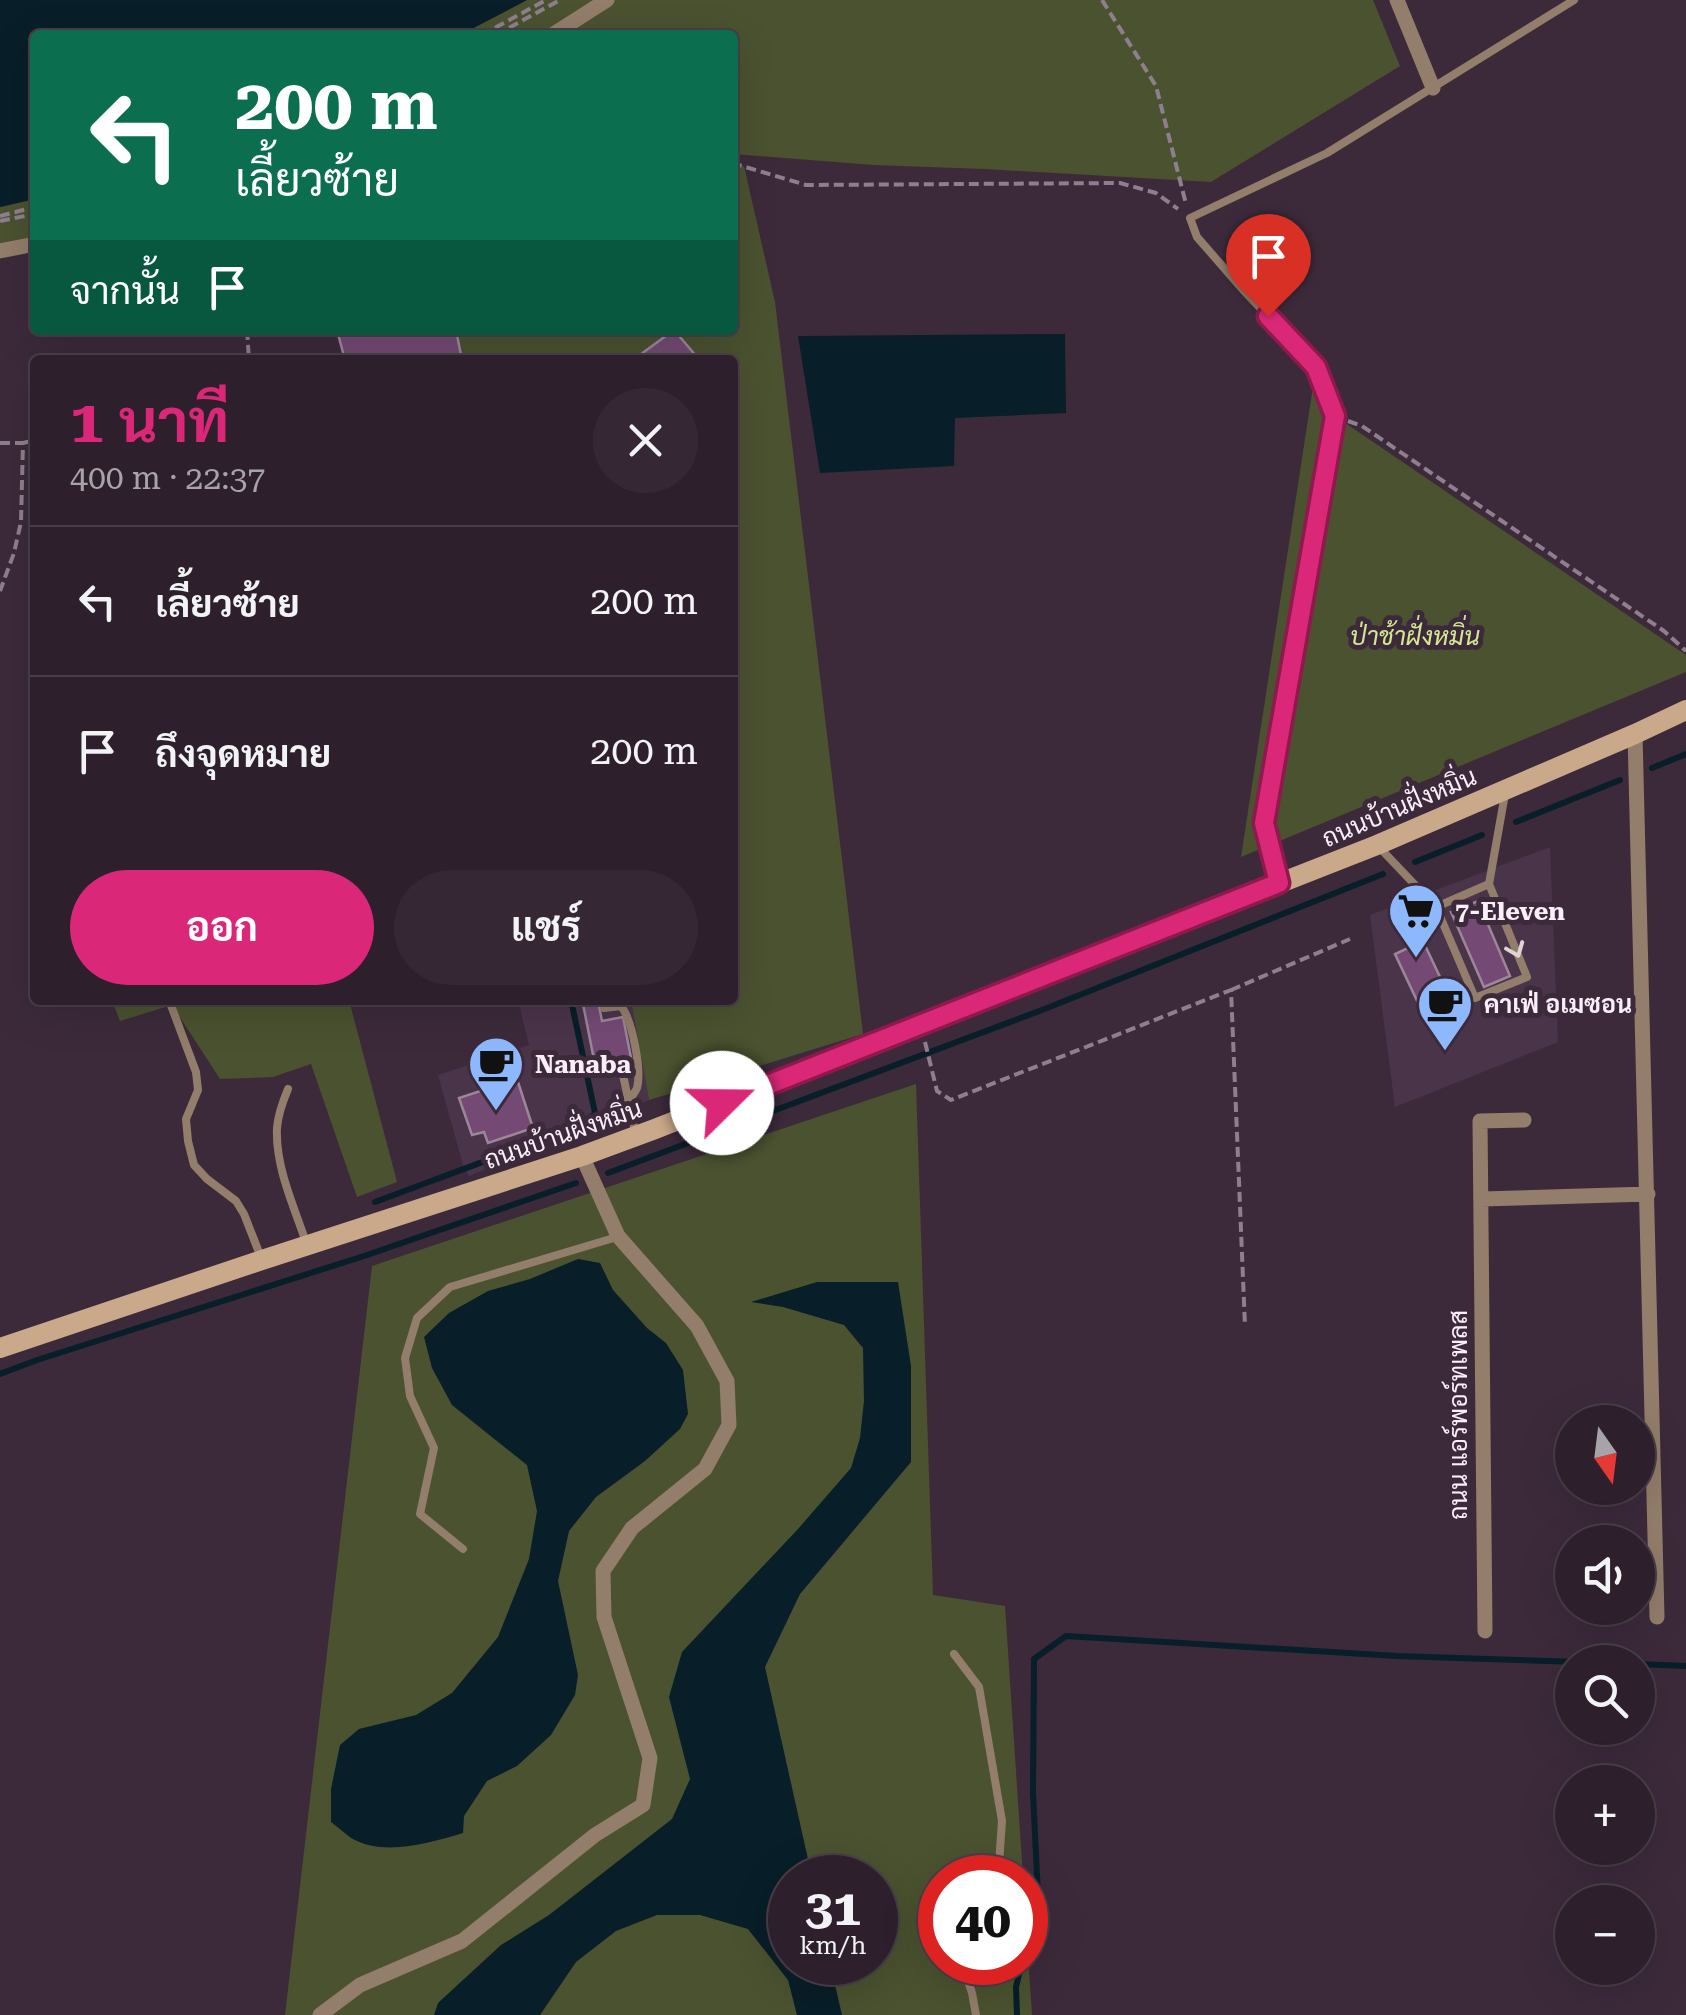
<!DOCTYPE html>
<html lang="th">
<meta charset="utf-8">
<style>
body{margin:0;font-family:"Roboto Serif",Sarabun,serif;background:#352834;color:#f1f3f6;height:100vh;display:flex;flex-direction:column;font-size:38px;white-space:nowrap}
*{box-sizing:border-box;margin:0}
p{font-size:32px;color:#a7a3a9}
.icon{flex:none;width:55px;height:55px;fill:none;stroke:currentColor;stroke-width:2;stroke-linecap:round;stroke-linejoin:round}
.map{position:relative;flex:1;overflow:hidden}
.panel{position:absolute;left:30px;top:355px;width:708px;height:650px;display:flex;flex-direction:column;background:#2d202c;border-radius:10px;box-shadow:0 10px 40px #0002,0 0 0 2px #483e48}
.panel>*{flex:none}
.banner{position:absolute;left:30px;top:30px;width:708px;height:305px;border-radius:10px;box-shadow:0 10px 40px #0002,0 0 0 2px #483e48;background:#0b6e4f;color:#fff;overflow:hidden}
.needle{width:65px;rotate:166deg}
.controls{position:absolute;left:1555px;top:1405px;display:grid;gap:20px}
.controls a{display:grid;place-items:center;width:100px;height:100px;border-radius:50%;background:#2d202c;box-shadow:0 10px 40px #0002,0 0 0 2px #483e48;font-size:50px}
.speed{position:absolute;left:768px;top:1855px;display:flex;gap:20px;font-size:50px;font-weight:700;text-align:center}
.speed>*{display:grid;place-content:center;width:130px;height:130px;border-radius:50%;background:#2d202c;box-shadow:0 10px 40px #0002,0 0 0 2px #483e48;line-height:1}
.speed small{font-size:25px;font-weight:400}
.speed .limit{border:15px solid #d22;background:#fff;color:#111}
.pin{position:absolute;display:grid;place-items:center;width:85px;height:85px;color:#fff;margin:-102px -42px;border-radius:50% 50% 50% 0;rotate:-45deg;box-shadow:0 0 10px #0007}
.pin .icon{rotate:45deg}
.me{position:absolute;width:110px;margin:-55px;rotate:68deg;stroke-linejoin:round;filter:drop-shadow(0 0 8px #0008)}
.turn{display:flex;align-items:center;gap:35px;height:210px;padding:0 40px;font-size:45px}
.turn .icon{width:130px;height:130px;stroke-width:2.5}
.turn b{display:block;font-size:70px;line-height:85px}
.then{display:flex;align-items:center;height:95px;padding:0 40px;background:#0003;gap:20px;font-size:38px}
.round{display:grid;place-items:center;flex:none;width:105px;height:105px;border-radius:52px;background:#352834}
.overview{display:flex;align-items:center;justify-content:space-between;height:170px;padding:0 40px}
h1{font-size:60px;font-weight:700;line-height:75px;color:#db2777}
.primary-button{display:flex;gap:20px;margin-top:auto;padding:20px 40px}
.primary-button a{flex:1;height:115px;border-radius:60px;background:#db2777;color:#fff;font-size:40px;font-weight:700;line-height:115px;text-align:center}
.primary-button a+a{background:#352834;color:#f1f3f6}
ul{padding:0;list-style:none}
li{display:flex;align-items:center;gap:30px;height:150px;padding:0 40px;border-top:2px solid #483e48}
li div{flex:1}
li b{display:block;font-size:38px}
li em{font-style:normal}
.map>svg:first-child{display:block}
.built{fill:#4a344a}
.green{fill:#4a5230;fill-rule:evenodd}
.water{fill:#081e28}
.lines{fill:none;stroke-linecap:round;stroke-linejoin:round}
.stream{stroke:#081e28;stroke-width:6}
.building{fill:#744a74;stroke:#9b869a;stroke-width:2.5}
.path{stroke:#8f7f8e;stroke-width:4;stroke-dasharray:10 5;stroke-linecap:butt}
.lane{stroke:#937d6b;stroke-width:8}
.street{stroke:#937d6b;stroke-width:15}
.secondary{stroke:#caa88a;stroke-width:20}
.oneway{stroke:#e0d2d6}
.route-casing{stroke:#8e194d;stroke-width:25}
.route{stroke:#db2777;stroke-width:18}
.labels{text-anchor:middle;stroke-width:10;stroke-linejoin:round;paint-order:stroke}
.park-label{font-size:25px;font-style:italic;fill:#d4e890;stroke:#3c2a3b}
.street-label{font-size:25px;fill:#faeef9;stroke:#3c2a3b}
.poi-label{font-size:25px;font-weight:bold;fill:#faeef9;stroke:#3c2a3b;text-anchor:start}
</style>
<div class="map">
<svg width="1686" height="2015" viewBox="0 0 1686 2015">
<rect width="100%" height="100%" fill="#3c2a3b"/>
<!-- built -->
<path class="built" d="M1550,847L1558,1042L1395,1107L1370,915Z
M518,1000H631L649,1100L469,1176L463,1165L438,1075L529,1045Z"/>
<!-- green -->
<path class="green" d="M527,0H1373L1400,66L1211,182L985,169L874,165L733,154L732,35H460Z
M733,165L744,166L775,302L863,1034L649,1100L631,1000H732V360H345L337,330H732Z
M35,199V244L0,251V207Z
M1316,367L1335,416L1686,655V672L1241,857Z
M112,1000H349L397,1182L357,1197L311,1064L273,1077L220,1079L172,1005L120,1021Z
M916,1084L933,1595L1005,1606L1023,1877L940,1878V1962H1025V1910L1032,2015H285L372,1266ZM790,1878H875V1962H790Z"/>
<!-- water -->
<path class="water" d="M0,0H527L460,35H35V199L0,207Z
M1065,334L1066,413L955,418L954,466L820,473L798,336Z
M578,1259L600,1263L613,1290L647,1328L666,1343L683,1370L688,1414L680,1429L645,1461L596,1497L569,1531L558,1581L578,1675L575,1695L551,1735L517,1766L487,1781L464,1816L463,1833C430,1843 383,1857 351,1838C344,1833 338,1827 331,1822V1789L340,1745L359,1729L416,1715L452,1693L498,1637L529,1559L537,1511L527,1465L452,1405L432,1368L424,1337L449,1313L488,1291L530,1279Z
M817,1282H898L911,1366V1462L800,1594L765,1667L812,1877L790,1878V1962L830,1963L842,2015H797L788,1980L748,1929L700,1915H657L616,1931L576,1962L540,2015H434L438,2003L501,1945L549,1915L672,1819L690,1779L669,1697L682,1652L798,1529L851,1468L860,1438L864,1401L863,1348L844,1325L783,1307L751,1302Z"/>
<g class="lines">
<!-- stream -->
<path class="stream" d="M1652,768L1686,754
M1516,822L1620,780
M1415,862L1482,835
M571,1000L595,1113L586,1124L577,1127
M608,1173L1042,1010L1383,874
M375,1202L544,1139
M0,1374L37,1360L364,1256L576,1183
M1638,1664L1686,1666
M1025,1950L1038,1896L1033,1792L1034,1659L1066,1636L1397,1656L1581,1662
M1017,2015L1016,1987L1022,1962"/>
</g>
<!-- building -->
<path class="building" d="M364,330H456L462,360H345L338,334Z
M674,330L697,357L693,360H633Z
M1478,901L1510,976L1484,987L1451,912Z
M1423,941L1448,994L1420,1007L1395,954Z
M598,1001L602,1021L623,1017L633,1068L597,1075L583,1004Z
M517,1079L533,1128L488,1143L484,1132L472,1135L459,1098Z"/>
<g class="lines">
<!-- path -->
<path class="path" d="M1102,0L1156,86L1186,204
M482,35L546,0
M496,35L560,0
M732,163L806,185L1120,183L1156,193L1178,209
M0,216L35,207
M0,221L35,214
M247,330L249,360
M1348,421L1362,426L1664,631L1686,651
M0,443H23L21,522L14,553L0,591
M23,443L35,440
M1231,990L1350,939
M925,1042L937,1091L951,1100L1231,990L1245,1326"/>
<!-- lane -->
<path class="lane" d="M1378,846L1436,907L1475,998L1527,977L1489,884L1505,794
M1279,882L1264,823L1335,416L1316,367L1245,292L1197,237L1190,218L1327,153L1574,0
M1436,907L1489,884
M169,1000L196,1072L198,1090L186,1119L188,1141L194,1165L207,1179L236,1201L244,1214L262,1260
M604,1008L621,1006C632,1020 642,1069 637,1088C636,1091 630,1099 628,1102
M622,1070L635,1132
M288,1089C283,1101 278,1114 277,1128C275,1167 295,1209 307,1245
M463,1549L420,1514L434,1448L410,1396L405,1358L417,1318L450,1287L617,1237
M954,1654L979,1687L1002,1821L998,1878
M962,1962L972,1993L976,2015"/>
<!-- street -->
<path class="street" d="M1397,0L1433,88
M552,35L607,0
M0,251L35,244
M1635,734L1657,1617
M1482,1199L1648,1194
M1485,1631L1480,1121L1524,1120
M320,2015L360,1985L462,1941L595,1835L643,1805L650,1758L604,1617L603,1571L632,1528L705,1469L729,1425L727,1381L697,1326L618,1236L582,1156"/>
<!-- secondary -->
<path class="secondary" d="M0,1348L262,1260L582,1156L655,1129L1377,845L1635,734L1686,710"/>
</g>
<!-- one-way arrows -->
<defs><path id="oneway-chevron" d="M-2-3.5L2.5 0L-2 3.5" fill="none" stroke-width="1.6" stroke-linecap="round" stroke-linejoin="round" transform="scale(2.5)"/></defs>
<use class="oneway" href="#oneway-chevron" transform="translate(1516 950) rotate(68)"/>
<g class="lines">
<!-- route casing -->
<g class="route-casing">
<path id="route" d="M722,1103L1279,883L1264,823L1335,416L1316,367L1268,316"/>
</g>
<!-- route -->
<use href="#route" class="route"/>
</g>
<!-- icons -->
<defs>
<g id="supermarket-pin" transform="scale(2.875)"><path d="M0 17L-7.5 6A9.5 9.5 0 1 1 7.5 6Z" fill="#8eb8fd" stroke="#3c2a3b"/><path d="M-6-5.5h2.5l.6 2H6L4.5 2H-2.5L-4.4-4H-6ZM-1.5 3.2a1.3 1.3 0 1 0 .1 0ZM3 3.2a1.3 1.3 0 1 0 .1 0Z" fill="#111"/></g>
<g id="cafe-pin" transform="scale(2.875)"><path d="M0 17L-7.5 6A9.5 9.5 0 1 1 7.5 6Z" fill="#8eb8fd" stroke="#3c2a3b"/><path d="M-5.5-4.5H6V0H3Q3 3.5 0 3.5H-2.5Q-5.5 3.5-5.5 0ZM3-3.2v2h1.7v-2ZM-6 4.5H4V6H-6Z" fill="#111"/></g>
</defs>
<g fill-rule="evenodd">
<use href="#supermarket-pin" x="1416" y="911"/>
<use href="#cafe-pin" x="1445" y="1004"/>
<use href="#cafe-pin" x="496" y="1064"/>
</g>
<g class="labels">
<!-- park labels -->
<g class="park-label">
<text x="1415" y="645">ป่าช้าฝั่งหมิ่น</text>
</g>
<!-- street labels -->
<g class="street-label">
<text transform="translate(1399 807) rotate(-23)" y="9">ถนนบ้านฝั่งหมิ่น</text>
<text transform="translate(563 1134) rotate(-19)" y="9">ถนนบ้านฝั่งหมิ่น</text>
<text transform="translate(1458 1415) rotate(-90)" y="9">ถนน แอร์พอร์ทเพลส</text>
</g>
<!-- poi labels -->
<g class="poi-label">
<text x="1455" y="920">7-Eleven</text>
<text x="1484" y="1013">คาเฟ่ อเมซอน</text>
<text x="535" y="1073">Nanaba</text>
</g>
</g>
</svg>
<div class="controls">
<a><svg class="needle" viewBox="-14 -14 28 28"><path d="M0-13l5 13h-10z" fill="#e53935"/><path d="M0 13l5-13h-10z" fill="#a7a3a9"/></svg></a>
<a><svg class="icon" aria-label="sound" viewBox="0 0 24 24"><path d="M4 9h4l5-4v14l-5-4H4zM17 9q2 3 0 6"/></svg></a>
<a><svg class="icon" aria-label="search" viewBox="0 0 24 24"><circle cx="10" cy="10" r="6"/><path d="M15 15l6 6"/></svg></a>
<a>+</a>
<a>−</a>
</div>
<div class="speed"><div>31<small>km/h</small></div><div class="limit">40</div></div>
<div class="pin" style="left:1268px;top:316px;background:#d93025"><svg class="icon" aria-label="arrive" viewBox="0 0 24 24"><path d="M6 21V4h12l-3 4 3 4H6"/></svg></div>
<svg class="me" style="left:722px;top:1103px" viewBox="-20 -20 40 40"><circle r="19" fill="#fff"/><path d="M0-13L10 11 0 6-10 11z" fill="#db2777"/></svg>
<div class="banner">
<div class="turn"><svg class="icon" aria-label="left" viewBox="0 0 24 24"><path d="M17 20v-9H6M10 6l-5 5 5 5"/></svg><div><b>200 m</b>เลี้ยวซ้าย</div></div>
<div class="then">จากนั้น<svg class="icon" aria-label="arrive" viewBox="0 0 24 24"><path d="M6 21V4h12l-3 4 3 4H6"/></svg></div>
</div>
<section class="panel">
<div class="overview"><div><h1>1 นาที</h1><p>400 m · 22:37</p></div><a class="round"><svg class="icon" aria-label="close" viewBox="0 0 24 24"><path d="M6 6l12 12M18 6L6 18"/></svg></a></div>
<ul>
<li><svg class="icon" aria-label="left" viewBox="0 0 24 24"><path d="M17 20v-9H6M10 6l-5 5 5 5"/></svg><div><b>เลี้ยวซ้าย</b></div><em>200 m</em></li>
<li><svg class="icon" aria-label="arrive" viewBox="0 0 24 24"><path d="M6 21V4h12l-3 4 3 4H6"/></svg><div><b>ถึงจุดหมาย</b></div><em>200 m</em></li>
</ul>
<div class="primary-button"><a>ออก</a><a>แชร์</a></div>
</section>
</div>
